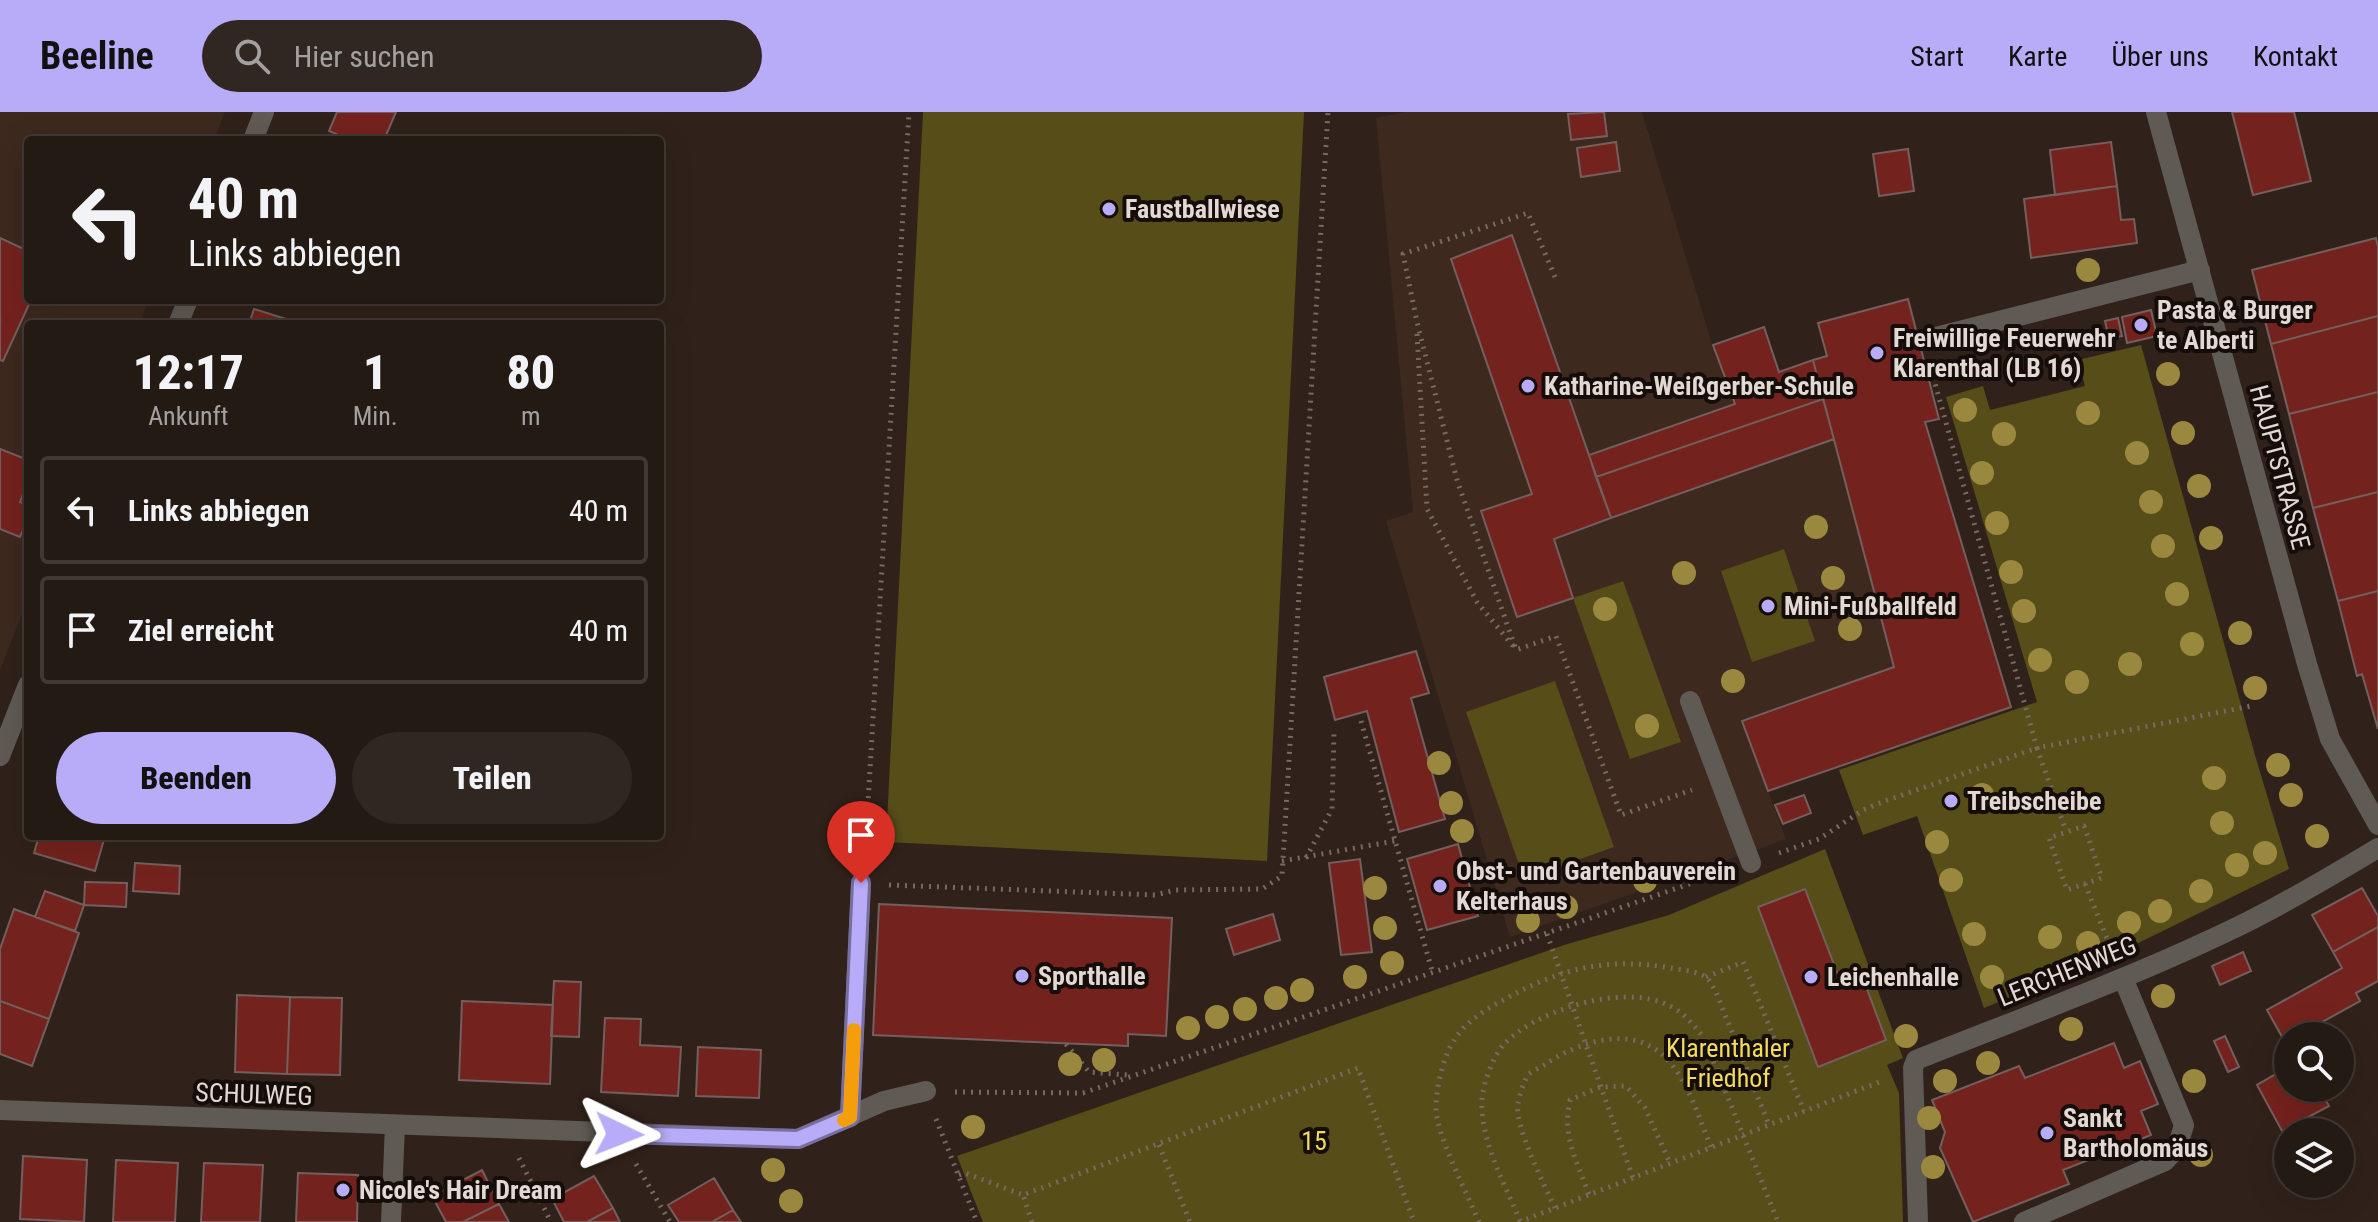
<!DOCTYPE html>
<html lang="de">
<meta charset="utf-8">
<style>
body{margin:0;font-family:"Roboto Condensed",sans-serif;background:#302722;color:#f1f3f6;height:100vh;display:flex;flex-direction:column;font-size:30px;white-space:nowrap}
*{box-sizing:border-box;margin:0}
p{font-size:26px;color:#a3a1a0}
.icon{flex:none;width:44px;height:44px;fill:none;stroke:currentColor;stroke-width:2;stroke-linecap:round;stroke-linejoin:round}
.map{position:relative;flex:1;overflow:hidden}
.panel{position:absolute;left:24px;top:208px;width:640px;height:520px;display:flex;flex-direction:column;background:#241a14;border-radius:8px;box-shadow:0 8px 32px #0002,0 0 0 2px #413834}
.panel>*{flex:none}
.hud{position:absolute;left:24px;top:24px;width:640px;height:168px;border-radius:8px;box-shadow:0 8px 32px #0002,0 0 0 2px #413834;background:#241a14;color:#f1f3f6;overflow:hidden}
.fabs{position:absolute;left:2274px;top:910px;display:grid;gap:16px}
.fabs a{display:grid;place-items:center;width:80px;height:80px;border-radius:50%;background:#241a14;box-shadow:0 8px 32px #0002,0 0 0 2px #413834;font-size:40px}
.pin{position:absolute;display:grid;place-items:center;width:68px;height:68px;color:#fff;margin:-82px -34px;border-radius:50% 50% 50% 0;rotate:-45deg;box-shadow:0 0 8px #0007}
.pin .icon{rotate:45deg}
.me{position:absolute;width:88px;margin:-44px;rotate:92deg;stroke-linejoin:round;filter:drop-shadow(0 0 6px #0008)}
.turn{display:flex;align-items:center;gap:28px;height:168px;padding:0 32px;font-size:36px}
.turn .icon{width:104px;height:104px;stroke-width:2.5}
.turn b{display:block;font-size:56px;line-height:68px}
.eta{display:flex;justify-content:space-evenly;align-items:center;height:136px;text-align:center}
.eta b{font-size:48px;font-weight:800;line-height:56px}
.cta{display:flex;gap:16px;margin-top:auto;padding:16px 32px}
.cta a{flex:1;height:92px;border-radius:48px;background:#b8abf7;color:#111;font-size:32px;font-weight:800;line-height:92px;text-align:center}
.cta a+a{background:#302722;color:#f1f3f6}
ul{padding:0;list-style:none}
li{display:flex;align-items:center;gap:24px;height:108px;margin:0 16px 12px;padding:0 16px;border:4px solid #413834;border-radius:8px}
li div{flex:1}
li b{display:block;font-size:30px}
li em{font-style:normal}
header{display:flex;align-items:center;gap:48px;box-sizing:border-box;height:112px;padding:0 40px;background:#b8abf7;color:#111}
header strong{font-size:38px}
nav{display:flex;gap:44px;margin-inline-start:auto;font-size:28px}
.search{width:560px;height:72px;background:#302722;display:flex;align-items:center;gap:20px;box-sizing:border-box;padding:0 28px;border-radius:44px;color:#a3a1a0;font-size:30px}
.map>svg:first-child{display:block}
.built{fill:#3d291e}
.green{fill:#564d19}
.building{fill:#74221d;stroke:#735f5d;stroke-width:2}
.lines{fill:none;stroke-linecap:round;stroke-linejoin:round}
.path{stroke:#766a63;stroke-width:5;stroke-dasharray:2 6;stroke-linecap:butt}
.service{stroke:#5f5a54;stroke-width:20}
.minor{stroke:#5f5a54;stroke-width:20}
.tertiary{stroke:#5f5a54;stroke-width:20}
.tree{fill:#9b883f}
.route-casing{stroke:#786fa1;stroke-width:20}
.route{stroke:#b8abf7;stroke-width:14}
.slow{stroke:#f59e0b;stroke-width:14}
.poi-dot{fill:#b8abf7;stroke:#140d0a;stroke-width:3}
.labels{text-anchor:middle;stroke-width:8;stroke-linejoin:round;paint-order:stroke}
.poi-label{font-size:26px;font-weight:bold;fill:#e2d9d3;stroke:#140d0a;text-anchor:start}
.street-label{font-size:26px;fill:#e2d9d3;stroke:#140d0a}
.park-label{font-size:26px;fill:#f3dc5d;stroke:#140d0a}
</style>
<header>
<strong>Beeline</strong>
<div class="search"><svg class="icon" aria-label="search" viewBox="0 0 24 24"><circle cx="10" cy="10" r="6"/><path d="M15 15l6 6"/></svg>Hier suchen</div>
<nav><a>Start</a><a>Karte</a><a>Über uns</a><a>Kontakt</a></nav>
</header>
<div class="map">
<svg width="2378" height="1110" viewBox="0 0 2378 1110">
<rect width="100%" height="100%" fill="#30221a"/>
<!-- built -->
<path class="built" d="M0,0H225L214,28H28V188H149L139,212H28V487L0,558Z
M1405,0H1642L1712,232L1764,215L1779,260L1827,244L1818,211L1908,187L1939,307L1925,311L2011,595L1768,679L1786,727L1510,825L1386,409L1413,400L1376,6Z"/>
<!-- green -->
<path class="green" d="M923,0H1304L1267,749L886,730Z
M2141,233L2255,643L2289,757L2124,838L1984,896L1917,704L1863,723L1839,658L2037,590L1946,285L1983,274L1990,298L2085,274L2078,248Z
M1784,437L1815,529L1752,550L1721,459Z
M1623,469L1681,630L1630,647L1573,486Z
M1555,569L1614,735L1524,767L1466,600Z
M1825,737L1903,946L1887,953L1899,981L1903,1110H983L957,1044L1564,833L1669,803Z"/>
<!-- building -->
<path class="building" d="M337,0H396L384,28H350L329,19Z
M1604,0L1607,24L1571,28L1568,2Z
M2232,0H2294L2311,69L2253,83Z
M1616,30L1620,59L1581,65L1577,36Z
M2111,30L2117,74L2055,83L2050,38Z
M1908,37L1914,79L1879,84L1873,42Z
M2117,74L2121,108L2134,107L2137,131L2031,146L2024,87Z
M1512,123L1611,406L1554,427L1573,486L1517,505L1481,399L1532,382L1451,147Z
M0,126L28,139V188H31L3,249L0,248Z
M2376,126L2378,135V204L2271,232L2252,158Z
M1908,187L1939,307L1925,310L2011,595L1768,679L1742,609L1894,555L1813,248L1827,244L1818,211Z
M254,197L302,212H249Z
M2151,198L2157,224L2127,231L2122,205Z
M2378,204V280L2289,302L2271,232Z
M2118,206L2122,224L2109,227L2105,209Z
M1764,215L1779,260L1813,248L1823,287L1596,365L1589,343L1735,292L1713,233Z
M2378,280V380L2313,396L2289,302Z
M1823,287L1834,327L1611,406L1596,365Z
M0,337L28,348V370L20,390L28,393V406L20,425L0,417Z
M2378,380V479L2338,489L2313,396Z
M2378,479V617L2362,562L2357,564L2338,489Z
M1416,539L1429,581L1411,586L1445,707L1399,720L1367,599L1335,608L1324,565Z
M1804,683L1811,701L1783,712L1775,693Z
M39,724H105L95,759L34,741Z
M1458,732L1478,804L1427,818L1407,747Z
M1360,747L1372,840L1341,843L1329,751Z
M135,751L180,754L179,782L133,779Z
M85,770L127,771L126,795L84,793Z
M2362,776L2378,804V815L2333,840L2312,803Z
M1805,777L1840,868L1861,861L1886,928L1818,955L1758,795Z
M45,779L84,793L75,819L35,805Z
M879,792L1172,806L1166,924L1128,922V934L873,923Z
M14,797L79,821L49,907L0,889V837Z
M1273,802L1280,828L1234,843L1226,817Z
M2378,815V869L2356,881L2360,889L2297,924H2288L2285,930L2267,898L2342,856L2333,840Z
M2243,840L2251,859L2220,873L2212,854Z
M554,869L581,870L579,925L551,924Z
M237,883L290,885L287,962L235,960Z
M290,885L342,886L340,963L287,962Z
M0,889L49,907L32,954L0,942Z
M462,889L553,893L550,972L459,968Z
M605,906L641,907L640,933L681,935L678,984L601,980Z
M2225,924L2239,955L2228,960L2214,929Z
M2114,931L2124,956L2140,949L2158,992L2141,999L2151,1023L2063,1058L2069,1072L1973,1110L1940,1036L1945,1020L1932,988L2019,954L2025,966Z
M698,935L761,938L759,986L696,984Z
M2288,955V976H2319L2329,994L2282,1019L2257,973Z
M23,1044L87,1048L84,1110L20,1107Z
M116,1048L178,1051L175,1110H113Z
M204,1051L263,1053L260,1110H201Z
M482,1058L499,1092L463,1110H446L432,1084Z
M298,1061L358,1063L357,1110H296Z
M594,1064L613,1096L587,1110H564L552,1087Z
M714,1066L733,1098L712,1110H679L668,1093Z
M499,1092L509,1110H463Z
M613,1096L620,1110H587Z
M733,1098L741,1110H712Z"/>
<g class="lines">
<!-- path -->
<path class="path" d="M1555,165L1528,101L1403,142L1417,210L1457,368L1516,538L1556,524L1621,703L1692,678
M1417,222L1427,397L1477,490L1513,534
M1931,257L2037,636L2251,594
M1361,609L1433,862
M2084,714L2102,766L2067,778L2049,726Z
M1779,741L1819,727L1863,698L1885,689L2037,636L2066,719
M865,742L909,0
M1306,746L1332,697L1334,622
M1282,749L1395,729
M2085,772L2112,839
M889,773L1156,783L1175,778L1262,777L1282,764L1328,0
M1547,822L1633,1066
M1706,865L1743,850L1804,999
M1066,932L1089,960L1127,963
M955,980L1083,981L1724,760
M936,1007L977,1110
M1159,1033L1190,1110
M519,1046L551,1110
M636,1052L670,1110
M959,1063L965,1061L1023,1083
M1589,1082C1576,1048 1562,1024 1570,988L1600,975L1626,974L1645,996L1670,1051
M1555,1096C1545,1074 1514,1014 1518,992C1519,985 1524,969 1528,963C1532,959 1539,956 1544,953C1576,931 1629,912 1663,943C1688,967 1698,1004 1711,1035
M1520,1109C1505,1072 1480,1029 1482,988C1483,972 1493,944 1504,932C1537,898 1619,873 1663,891C1682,898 1692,911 1704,926L1778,1110
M1032,1110L1023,1083L1358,956L1414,1110
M1479,1110C1468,1084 1436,1021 1436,997C1436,976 1443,944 1455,927C1468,907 1487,897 1507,886C1562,856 1608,845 1671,856C1681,858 1697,859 1706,865C1710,868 1713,876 1716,880L1769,1013
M1519,1110L1882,969"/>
<!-- service -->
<path class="service" d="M1924,228L2200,158
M1690,589L1751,751
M850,1005L861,771
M2024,1110L2165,1049L2177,1036L2184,1013L2123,866"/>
<!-- minor -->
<path class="minor" d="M0,998L798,1027L884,989L926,979
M391,1110L395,1013
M1918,1110L1913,956L1916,948C2024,905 2134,865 2239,814C2287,791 2332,763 2378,736"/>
<!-- tertiary -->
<path class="tertiary" d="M2156,0L2307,552L2330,627L2378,713
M253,28L264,0
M178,212L188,188
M0,644L28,573"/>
</g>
<!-- trees -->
<g class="tree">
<circle cx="2088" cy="158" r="12"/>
<circle cx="2168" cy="262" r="12"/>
<circle cx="1965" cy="298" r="12"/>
<circle cx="2088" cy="301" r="12"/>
<circle cx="2183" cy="321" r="12"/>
<circle cx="2004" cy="322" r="12"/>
<circle cx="2137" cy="341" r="12"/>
<circle cx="1982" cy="361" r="12"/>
<circle cx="2199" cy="374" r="12"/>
<circle cx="2151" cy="390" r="12"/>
<circle cx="1997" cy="411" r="12"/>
<circle cx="1816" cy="415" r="12"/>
<circle cx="2211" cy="426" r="12"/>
<circle cx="2163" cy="434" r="12"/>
<circle cx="2011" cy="460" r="12"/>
<circle cx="1684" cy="461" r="12"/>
<circle cx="1833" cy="466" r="12"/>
<circle cx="2177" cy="482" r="12"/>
<circle cx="1605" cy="497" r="12"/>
<circle cx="2024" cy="499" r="12"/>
<circle cx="1850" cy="517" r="12"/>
<circle cx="2240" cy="521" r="12"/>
<circle cx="2192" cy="532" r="12"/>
<circle cx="2040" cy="548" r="12"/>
<circle cx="2130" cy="552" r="12"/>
<circle cx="1733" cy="569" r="12"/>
<circle cx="2077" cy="570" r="12"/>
<circle cx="2255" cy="576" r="12"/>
<circle cx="1647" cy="614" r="12"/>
<circle cx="1439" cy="651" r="12"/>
<circle cx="2278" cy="653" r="12"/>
<circle cx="2214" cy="666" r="12"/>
<circle cx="1982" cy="683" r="12"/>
<circle cx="2291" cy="683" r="12"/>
<circle cx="1451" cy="691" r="12"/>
<circle cx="2222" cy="711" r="12"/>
<circle cx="1462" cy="719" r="12"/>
<circle cx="2317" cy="724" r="12"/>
<circle cx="1937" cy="730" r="12"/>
<circle cx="2265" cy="741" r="12"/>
<circle cx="2237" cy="753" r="12"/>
<circle cx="1951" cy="768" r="12"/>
<circle cx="1645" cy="769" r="12"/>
<circle cx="1375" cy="776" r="12"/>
<circle cx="2201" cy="779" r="12"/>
<circle cx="1566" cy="795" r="12"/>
<circle cx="2160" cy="799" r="12"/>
<circle cx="1528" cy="809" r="12"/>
<circle cx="2129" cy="811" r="12"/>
<circle cx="1385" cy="816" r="12"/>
<circle cx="1974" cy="822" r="12"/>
<circle cx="2050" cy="825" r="12"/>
<circle cx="2088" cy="831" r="12"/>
<circle cx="1392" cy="851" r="12"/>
<circle cx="1355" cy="865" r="12"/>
<circle cx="1992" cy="865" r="12"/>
<circle cx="1302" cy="878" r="12"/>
<circle cx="2163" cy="884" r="12"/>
<circle cx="1276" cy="886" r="12"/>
<circle cx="1245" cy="897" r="12"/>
<circle cx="1217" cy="905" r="12"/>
<circle cx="1188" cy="916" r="12"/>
<circle cx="2071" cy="917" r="12"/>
<circle cx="1906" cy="924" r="12"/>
<circle cx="1104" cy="948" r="12"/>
<circle cx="1988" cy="951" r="12"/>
<circle cx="1070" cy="952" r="12"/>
<circle cx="1945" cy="969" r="12"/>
<circle cx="2194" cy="969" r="12"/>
<circle cx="1929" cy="1006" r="12"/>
<circle cx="973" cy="1015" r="12"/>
<circle cx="2201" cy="1043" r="12"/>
<circle cx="1933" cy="1055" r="12"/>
<circle cx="773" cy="1058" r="12"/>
<circle cx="791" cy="1089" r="12"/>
</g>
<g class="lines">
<!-- route casing -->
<g class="route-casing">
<path id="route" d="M619,1022L798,1027L850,1005L861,771"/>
</g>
<!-- route -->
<use href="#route" class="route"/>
<!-- slow -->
<path class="slow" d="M844,1008L850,1005L854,918"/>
</g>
<!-- markers -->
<g class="poi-dot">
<circle cx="1109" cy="97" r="8"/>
<circle cx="2141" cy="213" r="8"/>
<circle cx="1877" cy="241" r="8"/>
<circle cx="1528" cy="274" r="8"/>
<circle cx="1768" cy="494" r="8"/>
<circle cx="1951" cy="689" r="8"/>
<circle cx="1440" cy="774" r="8"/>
<circle cx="1022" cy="864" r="8"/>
<circle cx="1811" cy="865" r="8"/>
<circle cx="2047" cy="1021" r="8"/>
<circle cx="343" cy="1078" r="8"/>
</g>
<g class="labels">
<!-- poi labels -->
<g class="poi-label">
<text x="1125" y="106">Faustballwiese</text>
<text x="2157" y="207">Pasta &amp; Burger<tspan x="2157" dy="30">te Alberti</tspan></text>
<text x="1893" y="235">Freiwillige Feuerwehr<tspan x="1893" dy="30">Klarenthal (LB 16)</tspan></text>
<text x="1544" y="283">Katharine-Weißgerber-Schule</text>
<text x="1784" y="503">Mini-Fußballfeld</text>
<text x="1967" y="698">Treibscheibe</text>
<text x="1456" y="768">Obst- und Gartenbauverein<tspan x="1456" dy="30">Kelterhaus</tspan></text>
<text x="1038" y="873">Sporthalle</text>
<text x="1827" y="874">Leichenhalle</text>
<text x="2063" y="1015">Sankt<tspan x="2063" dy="30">Bartholomäus</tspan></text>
<text x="359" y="1087">Nicole's Hair Dream</text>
</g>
<!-- street labels -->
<g class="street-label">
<text transform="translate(2280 355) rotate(75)" y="9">HAUPTSTRASSE</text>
<text transform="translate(2067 859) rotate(-22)" y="9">LERCHENWEG</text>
<text transform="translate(254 982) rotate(2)" y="9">SCHULWEG</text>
</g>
<!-- park labels -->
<g class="park-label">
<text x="1728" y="945">Klarenthaler<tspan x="1728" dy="30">Friedhof</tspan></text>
<text x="1314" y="1038">15</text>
</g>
</g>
</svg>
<div class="fabs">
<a><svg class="icon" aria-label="search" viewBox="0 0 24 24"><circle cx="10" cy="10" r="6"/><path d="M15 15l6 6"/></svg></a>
<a><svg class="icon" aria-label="layers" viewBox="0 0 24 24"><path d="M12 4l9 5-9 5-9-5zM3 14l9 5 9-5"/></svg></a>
</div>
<div class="pin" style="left:861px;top:771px;background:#d93025"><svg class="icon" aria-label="arrive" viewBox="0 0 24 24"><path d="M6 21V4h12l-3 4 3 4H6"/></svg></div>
<svg class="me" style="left:619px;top:1022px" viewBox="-20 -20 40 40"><path d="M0-17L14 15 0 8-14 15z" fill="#b8abf7" stroke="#fff" stroke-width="4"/></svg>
<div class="hud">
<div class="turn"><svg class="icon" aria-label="left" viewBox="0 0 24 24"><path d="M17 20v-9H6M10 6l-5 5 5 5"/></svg><div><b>40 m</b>Links abbiegen</div></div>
</div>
<section class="panel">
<div class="eta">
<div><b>12:17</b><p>Ankunft</p></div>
<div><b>1</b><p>Min.</p></div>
<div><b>80</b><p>m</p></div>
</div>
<ul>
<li><svg class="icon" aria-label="left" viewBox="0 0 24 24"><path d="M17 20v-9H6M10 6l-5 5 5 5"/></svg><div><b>Links abbiegen</b></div><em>40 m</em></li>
<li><svg class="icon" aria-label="arrive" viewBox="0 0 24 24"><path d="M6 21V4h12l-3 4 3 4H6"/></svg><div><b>Ziel erreicht</b></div><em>40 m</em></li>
</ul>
<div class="cta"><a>Beenden</a><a>Teilen</a></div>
</section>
</div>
